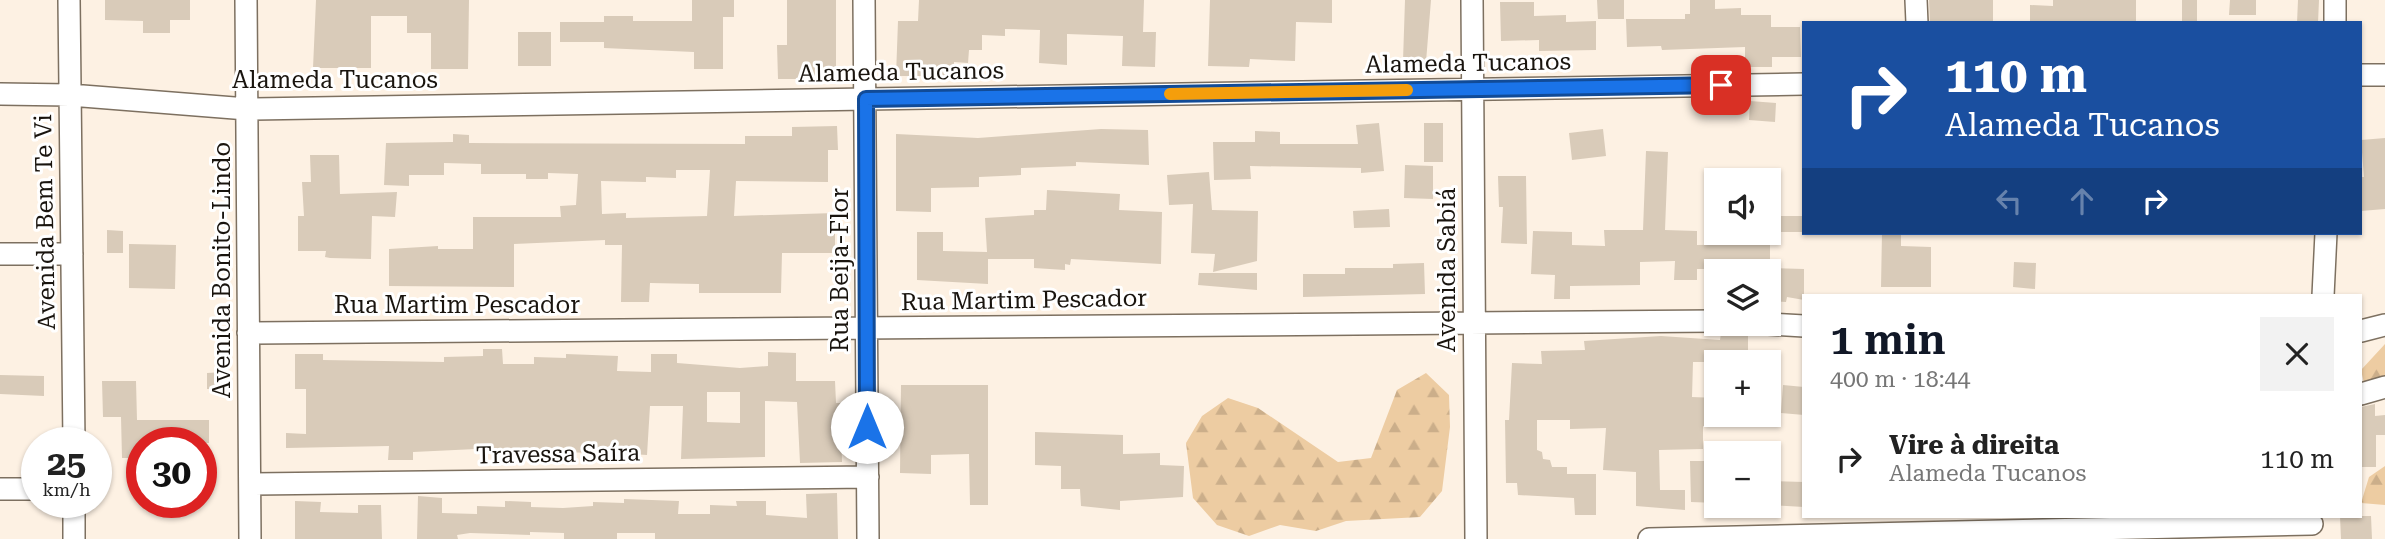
<!DOCTYPE html>
<html lang="pt">
<meta charset="utf-8">
<style>
body{margin:0;font-family:"Roboto Serif",serif;background:#f2f2f2;color:#222;height:100vh;display:flex;flex-direction:column;font-size:26px;white-space:nowrap}
*{box-sizing:border-box;margin:0}
p{font-size:23px;color:#767676}
.icon{flex:none;width:38px;height:38px;fill:none;stroke:currentColor;stroke-width:2;stroke-linecap:round;stroke-linejoin:round}
.map{position:relative;flex:1;overflow:hidden}
.details{position:absolute;left:1802px;top:294px;width:560px;height:224px;display:flex;flex-direction:column;background:#fff;border-radius:0px;box-shadow:0 2px 5px #0004}
.details>*{flex:none}
.guide{position:absolute;left:1802px;top:21px;width:560px;height:214px;border-radius:0px;box-shadow:0 2px 5px #0004;background:#1a4fa0;color:#fff;overflow:hidden}
.controls{position:absolute;left:1704px;top:168px;display:grid;gap:14px}
.controls a{display:grid;place-items:center;width:77px;height:77px;border-radius:0px;background:#fff;box-shadow:0 2px 5px #0004;font-size:35px}
.speed{position:absolute;left:21px;top:427px;display:flex;gap:14px;font-size:35px;font-weight:700;text-align:center}
.speed>*{display:grid;place-content:center;width:91px;height:91px;border-radius:50%;background:#fff;box-shadow:0 2px 5px #0004;line-height:1}
.speed small{font-size:18px;font-weight:400}
.speed .limit{border:10px solid #d22;background:#fff;color:#111}
.pin{position:absolute;display:grid;place-items:center;width:60px;height:60px;color:#fff;margin:-30px;border-radius:14px;box-shadow:0 4px 10px #0006}
.me{position:absolute;width:77px;margin:-38px;rotate:0deg;stroke-linejoin:round;filter:drop-shadow(0 0 5px #0008)}
.turn{display:flex;align-items:center;gap:24px;height:147px;padding:0 28px;font-size:32px}
.turn .icon{width:91px;height:91px;stroke-width:2.5}
.turn b{display:block;font-size:49px;line-height:60px}
.lanes{display:flex;align-items:center;height:66px;padding:0 28px;background:#0003;justify-content:center;gap:35px;direction:ltr}
.lanes .off{opacity:.35}
.round{display:grid;place-items:center;flex:none;width:74px;height:74px;border-radius:0px;background:#f2f2f2}
.summary{display:flex;align-items:center;justify-content:space-between;height:119px;padding:0 28px}
h1{font-size:42px;font-weight:600;line-height:52px;color:#111827}
ul{padding:0;list-style:none}
li{display:flex;align-items:center;gap:21px;height:91px;padding:0 28px}
li div{flex:1}
li b{display:block;font-size:26px}
li em{font-style:normal}
.map>svg:first-child{display:block}
.forest{fill:url(#forest-firs)}
.building{fill:#d9cbb9;fill-rule:evenodd}
.lines{fill:none;stroke-linecap:round;stroke-linejoin:round}
.minor-casing{stroke:#7d7060;stroke-width:24}
.minor{stroke:#fff;stroke-width:21}
.route-casing{stroke:#114b97;stroke-width:18}
.route{stroke:#1a73e8;stroke-width:12}
.slow{stroke:#f59e0b;stroke-width:12}
.labels{text-anchor:middle;stroke-width:6;stroke-linejoin:round;paint-order:stroke}
.street-label{font-size:24px;fill:#19140e;stroke:#fff}
</style>
<div class="map">
<svg width="2385" height="539" viewBox="0 0 2385 539">
<defs>
<pattern id="forest-firs" width="22" height="20" patternUnits="userSpaceOnUse" patternTransform="scale(1.75)"><rect width="22" height="20" fill="#edcca2"/><path d="M5 1l3.5 6h-7zM16 11l3.5 6h-7z" fill="#cbae8a"/></pattern>
</defs>
<rect width="100%" height="100%" fill="#fdf1e3"/>
<!-- forest -->
<path class="forest" d="M2385,344V394L2367,396L2361,370Z
M1426,373L1449,395L1450,427L1442,491L1420,517L1346,521L1316,531L1280,525L1249,536L1217,525L1193,498L1186,443L1202,416L1228,398L1258,408L1338,462L1371,458L1397,390Z
M2385,466V505L2361,503L2369,477Z"/>
<!-- building -->
<path class="building" d="M105,0H190V20H170V33H143V21L105,20Z
M316,0H469L468,69H431V33H407V16H371V68H313Z
M692,0H734V17H723V69H694V52L604,48V42H560V22H604V16H633V21H692Z
M787,0H836V79H778L777,45H787Z
M919,0H1144L1143,32H1156L1155,67L1122,66L1123,36L1067,34V65L1039,63L1040,30L1005,29V36L982,35V50H969L968,63L954,62V76H896L898,21H918Z
M1210,0H1332V23L1296,22L1295,61L1250,59L1249,67L1208,66Z
M1405,0H1431L1426,62L1403,61Z
M1597,0H1624V19H1598Z
M1690,0H1715V9L1741,8V15H1771V27H1800L1801,57H1772V67H1745V47L1662,50L1661,46L1627,47L1626,19H1685V14H1690Z
M1929,0H1993V23H1930Z
M2053,0H2136V23H2030V5L2053,6Z
M2182,0H2197V23H2182Z
M2230,0H2256V15H2229Z
M2298,0H2319L2318,23H2297Z
M1500,2H1534V16L1566,15V22L1596,21V50L1539,51V40L1501,41Z
M518,32H551V66H518Z
M1750,101L1776,103L1775,122L1749,120Z
M1379,123L1384,171L1361,173V168L1250,166L1251,179L1214,180L1213,142H1255V131L1280,132V144H1358L1356,125Z
M1424,123H1443V162H1424Z
M837,126L838,150H828V182L736,181L734,216L835,213V253H782L781,293H699V284L650,283L649,302H621L622,245H605V240L514,244V287L389,286V249L438,246V249H473V217H561L560,206L576,205L578,174L548,173V179H526V174H481V164L444,163V175H409V186L384,185L386,143L453,142V134L469,135V143L745,144V136H792V127ZM676,170H710L707,216L626,218V213L602,214L601,181L646,182V177L676,178Z
M1101,129L1148,130L1149,165L1076,162V166L1021,168V175L979,177V187L931,188V212L896,211V134L978,138Z
M1603,129L1606,156L1572,160L1569,133Z
M2385,138V209L2361,211V177H2364L2361,140Z
M1646,151L1668,152L1665,230L1697,231V245L1751,244V233H1770V259H1731V269H1697V280H1674L1675,261L1640,262V285L1570,286V299H1554L1555,275L1531,274L1533,231L1572,232V245L1605,246L1604,230H1643Z
M310,155H339L340,194L397,192L395,217L372,216L371,259L330,258L325,257L326,251H298V216H304L302,182H311Z
M1405,165L1433,166V199L1404,198Z
M1209,172L1212,210L1258,211L1257,261L1213,272L1215,254L1191,253L1193,204L1169,205L1167,175Z
M1498,176H1526L1527,244L1501,243L1503,207H1499Z
M1047,190L1120,194L1119,210L1162,212L1161,264L1071,259L1070,265L1065,264V270L1034,268V259H988V284L917,280V232H943V251L987,252L985,218L1034,215V210H1046Z
M1389,209L1390,227L1354,228L1353,211Z
M1781,216H1804V232H1781Z
M107,230L123,231V253H107Z
M1882,233H1901V246L1931,247V287H1881Z
M129,244L176,245L175,289L129,288Z
M2014,262L2036,263L2035,289L2013,287Z
M1424,263L1425,294L1303,297V274H1345V268H1393V264Z
M1769,268L1804,269V300L1787,297L1786,302L1769,301Z
M1199,273H1257V290L1198,285Z
M1721,333H1748V362H1693L1692,397L1717,398V427L1703,426V449L1659,450L1660,490H1685V510L1636,506V472L1603,470L1606,428L1570,429V420H1537V450L1542,452L1543,459L1550,460L1552,467H1567V474H1596V515H1575L1574,498L1518,495L1517,483H1506L1505,420H1509L1512,363L1542,364L1541,351L1585,350L1584,341L1661,336L1720,340Z
M483,349H502L503,364H534V357L566,358V354L618,356L617,371L651,372V354H677V363L740,368L768,366V352L796,353V381H835L836,403H840L842,462L800,463L797,402L765,401V457L681,459L683,406H650L647,455L615,453V461L592,460V453L534,451V459H509V451L476,449L413,452V460H388L389,446L286,448V433L306,434V389H295V354H323V360L444,362V357L483,356ZM707,392H740V423L707,422Z
M223,372L224,389H207V373Z
M0,375L44,376V396L0,394Z
M102,381H136L137,420H209V443H142V458H122L121,417H103Z
M901,385H988V505H970L969,454L931,455V474L900,473Z
M1783,385L1804,387V415L1781,413Z
M2375,404V416L2385,415V435H2376V467H2361V407Z
M1035,432L1123,435V454L1160,453V465L1184,466L1183,497L1120,501V510L1081,506L1080,489H1061V466L1035,465Z
M1690,461H1708V472L1717,473V503L1691,502Z
M1769,481L1804,482V507L1769,505Z
M837,493L838,539H655V533H617V539H564V533L530,532V535L470,533L457,535L458,539H417L418,496L442,498V513L477,514V506L505,507V501L531,502V507L563,508L593,506V502L624,503V499L679,501L678,514H710V505L737,506L736,501H766V515L807,518L806,494Z
M295,501L321,502L320,512L358,513V505H381L382,539H295Z
M2340,516H2371L2372,539H2341Z"/>
<g class="lines">
<!-- minor casing -->
<g class="minor-casing">
<path id="minor" d="M69,0L74,443
M246,0L250,539
M864,0L868,539
M1472,0L1476,539
M1916,0L1917,23
M2335,23V0
M2361,75H2385
M0,94L70,95L247,109L1804,84
M0,254H72
M2323,296L2326,233
M1768,324L1804,326
M2361,331L2385,325
M248,333L1717,321
M2361,394L2385,387
M250,484L868,477
M0,489H37
M74,502V539
M1649,539L2312,524"/>
</g>
<!-- minor -->
<use href="#minor" class="minor"/>
</g>
<g class="lines">
<!-- route casing -->
<g class="route-casing">
<path id="route" d="M867,427L866,99L1721,85"/>
</g>
<!-- route -->
<use href="#route" class="route"/>
<!-- slow -->
<path class="slow" d="M1170,94L1407,90"/>
</g>
<g class="labels">
<!-- street labels -->
<g class="street-label">
<text transform="translate(1468 63) rotate(-1)" y="8">Alameda Tucanos</text>
<text transform="translate(901 72) rotate(-1)" y="8">Alameda Tucanos</text>
<text x="335" y="88">Alameda Tucanos</text>
<text transform="translate(45 222) rotate(-91)" y="8">Avenida Bem Te Vi</text>
<text transform="translate(222 270) rotate(-90)" y="8">Avenida Bonito-Lindo</text>
<text transform="translate(840 270) rotate(-90)" y="8">Rua Beija-Flor</text>
<text transform="translate(1447 270) rotate(-90)" y="8">Avenida Sabiá</text>
<text transform="translate(1024 300) rotate(-1)" y="8">Rua Martim Pescador</text>
<text x="457" y="313">Rua Martim Pescador</text>
<text transform="translate(558 454) rotate(-1)" y="8">Travessa Saíra</text>
</g>
</g>
</svg>
<div class="controls">
<a><svg class="icon" aria-label="sound" viewBox="0 0 24 24"><path d="M4 9h4l5-4v14l-5-4H4zM17 9q2 3 0 6"/></svg></a>
<a><svg class="icon" aria-label="layers" viewBox="0 0 24 24"><path d="M12 4l9 5-9 5-9-5zM3 14l9 5 9-5"/></svg></a>
<a>+</a>
<a>−</a>
</div>
<div class="speed"><div>25<small>km/h</small></div><div class="limit">30</div></div>
<div class="pin" style="left:1721px;top:85px;background:#d93025"><svg class="icon" aria-label="arrive" viewBox="0 0 24 24"><path d="M6 21V4h12l-3 4 3 4H6"/></svg></div>
<svg class="me" style="left:867px;top:427px" viewBox="-20 -20 40 40"><circle r="19" fill="#fff"/><path d="M0-13L10 11 0 6-10 11z" fill="#1a73e8"/></svg>
<div class="guide">
<div class="turn"><svg class="icon" aria-label="right" viewBox="0 0 24 24"><path d="M7 20v-9h11M14 6l5 5-5 5"/></svg><div><b>110 m</b>Alameda Tucanos</div></div>
<div class="lanes"><svg class="icon off" aria-label="left" viewBox="0 0 24 24"><path d="M17 20v-9H6M10 6l-5 5 5 5"/></svg><svg class="icon off" aria-label="ahead" viewBox="0 0 24 24"><path d="M12 20V5M6 11l6-6 6 6"/></svg><svg class="icon" aria-label="right" viewBox="0 0 24 24"><path d="M7 20v-9h11M14 6l5 5-5 5"/></svg></div>
</div>
<section class="details">
<div class="summary"><div><h1>1 min</h1><p>400 m · 18:44</p></div><a class="round"><svg class="icon" aria-label="close" viewBox="0 0 24 24"><path d="M6 6l12 12M18 6L6 18"/></svg></a></div>
<ul>
<li><svg class="icon" aria-label="right" viewBox="0 0 24 24"><path d="M7 20v-9h11M14 6l5 5-5 5"/></svg><div><b>Vire à direita</b><p>Alameda Tucanos</p></div><em>110 m</em></li>
</ul>
</section>
</div>
